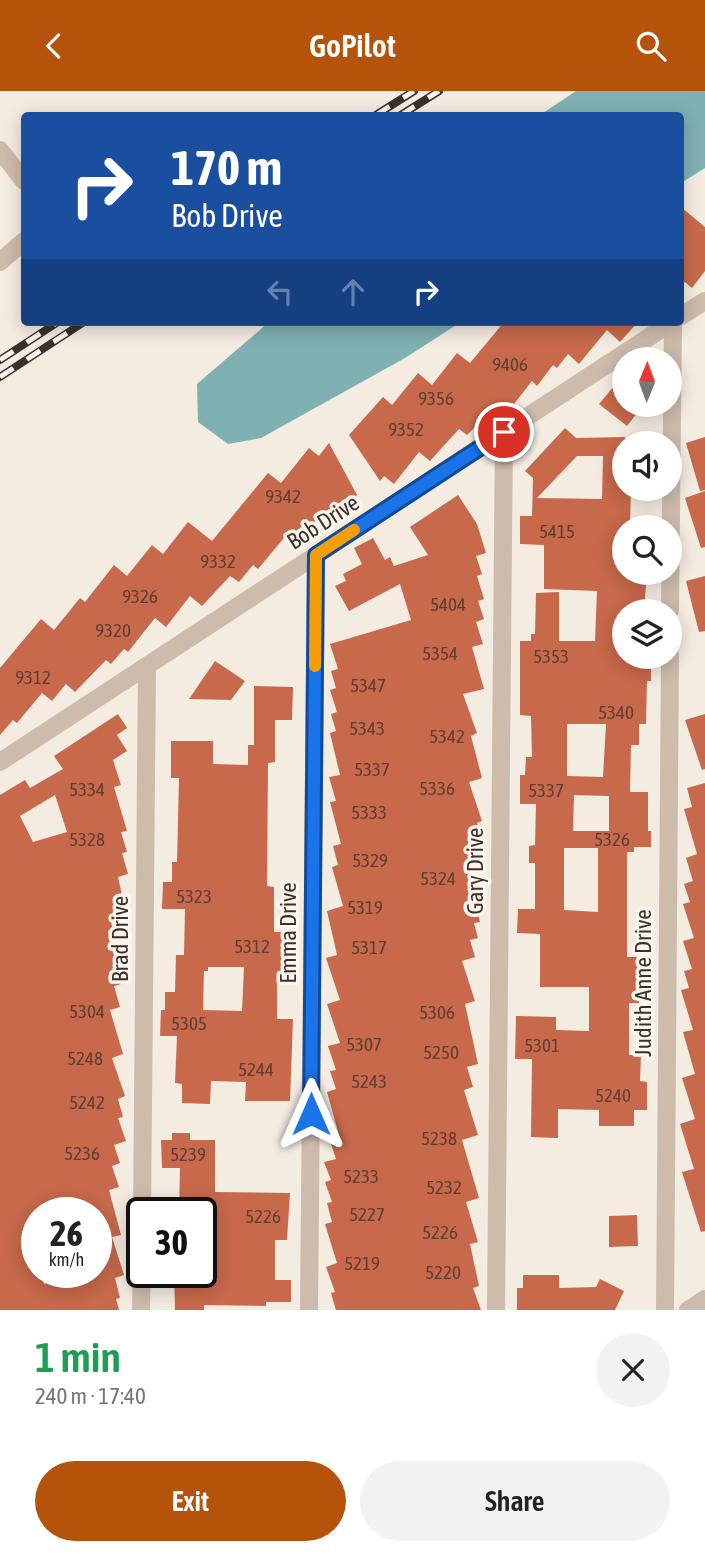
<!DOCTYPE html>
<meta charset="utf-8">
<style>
body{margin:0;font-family:"Asap Condensed",sans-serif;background:#f2f2f2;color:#222;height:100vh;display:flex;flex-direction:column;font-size:26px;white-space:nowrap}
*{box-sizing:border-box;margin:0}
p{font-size:23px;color:#767676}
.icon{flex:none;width:38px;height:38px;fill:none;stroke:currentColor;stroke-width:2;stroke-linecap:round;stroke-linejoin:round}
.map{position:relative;height:1219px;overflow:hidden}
.drawer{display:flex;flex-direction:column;background:#fff;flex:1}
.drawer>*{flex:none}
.guide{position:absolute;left:21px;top:21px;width:663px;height:214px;border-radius:7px;box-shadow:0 4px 18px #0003;background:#1a4fa0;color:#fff;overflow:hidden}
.needle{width:46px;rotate:1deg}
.buttons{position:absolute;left:612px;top:256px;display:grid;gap:14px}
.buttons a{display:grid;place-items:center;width:70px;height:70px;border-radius:50%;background:#fff;box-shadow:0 4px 18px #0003;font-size:35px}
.speed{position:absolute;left:21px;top:1106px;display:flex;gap:14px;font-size:35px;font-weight:700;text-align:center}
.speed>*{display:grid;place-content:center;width:91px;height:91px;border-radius:50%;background:#fff;box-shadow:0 4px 18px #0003;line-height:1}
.speed small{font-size:18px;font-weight:400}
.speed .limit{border:4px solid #111;border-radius:10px;background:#fff;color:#111}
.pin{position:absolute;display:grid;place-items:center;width:60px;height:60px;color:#fff;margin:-30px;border:4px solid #fff;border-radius:50%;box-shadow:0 2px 7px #0007}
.me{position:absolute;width:77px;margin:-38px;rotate:0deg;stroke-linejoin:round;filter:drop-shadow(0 0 5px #0008)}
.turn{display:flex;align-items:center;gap:24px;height:147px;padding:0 35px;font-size:32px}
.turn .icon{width:91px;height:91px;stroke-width:2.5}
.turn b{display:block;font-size:49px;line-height:60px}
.lanes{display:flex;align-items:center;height:66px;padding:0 35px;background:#0003;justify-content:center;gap:35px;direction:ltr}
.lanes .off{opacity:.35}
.round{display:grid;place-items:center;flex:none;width:74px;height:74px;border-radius:37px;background:#f2f2f2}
.head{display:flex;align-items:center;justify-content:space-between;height:119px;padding:0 35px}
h1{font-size:42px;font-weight:600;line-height:52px;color:#1e9e55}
.action{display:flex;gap:14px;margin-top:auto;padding:14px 35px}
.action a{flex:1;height:80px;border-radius:42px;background:#b45309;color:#fff;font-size:28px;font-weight:600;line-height:80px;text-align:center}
.action a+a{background:#f2f2f2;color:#222}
header{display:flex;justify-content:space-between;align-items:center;height:91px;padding:0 35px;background:#b45309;color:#fff;font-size:32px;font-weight:600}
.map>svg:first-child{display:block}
.water{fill:#7fb0b2}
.building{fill:#c8694b;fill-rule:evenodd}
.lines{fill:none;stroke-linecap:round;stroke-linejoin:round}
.minor{stroke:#cdbbac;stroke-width:18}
.rail-casing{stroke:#3b302b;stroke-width:8}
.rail{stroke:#fbf5ee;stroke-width:5;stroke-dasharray:16;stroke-linecap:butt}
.route-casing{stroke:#114b97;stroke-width:18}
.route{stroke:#1a73e8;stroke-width:12}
.slow{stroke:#f59e0b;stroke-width:12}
.labels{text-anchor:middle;stroke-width:7;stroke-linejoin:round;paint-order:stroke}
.number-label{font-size:19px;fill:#5e3e33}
.street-label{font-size:23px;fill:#3b302b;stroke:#fbf5ee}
</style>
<header><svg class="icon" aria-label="back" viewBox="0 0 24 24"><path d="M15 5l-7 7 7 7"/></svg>GoPilot<svg class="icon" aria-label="search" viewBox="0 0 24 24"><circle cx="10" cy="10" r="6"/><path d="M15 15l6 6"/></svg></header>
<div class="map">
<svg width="705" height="1219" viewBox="0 0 705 1219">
<rect width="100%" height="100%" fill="#f4ebe1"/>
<!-- water -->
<path class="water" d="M576,0H705V77L681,92V24H540Z
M269,231H461L405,267L261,347L228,353L198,331L197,293Z"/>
<!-- building -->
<path class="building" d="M681,116L705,136V180L692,197L681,188Z
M504,231H638L620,251L607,239L579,273L568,263L557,277L553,274L537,295L532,290L507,322L497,314L467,344L459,338L430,370L419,361L394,393L384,385L380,390L349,344L383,306L392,314L418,282L432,294L457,262L470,272Z
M625,282V313H644L627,335L599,313Z
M565,337L576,347L625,346V397H631L630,436H625V481H647L644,520H625V565L651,567V590H647L646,633H639V654H631L630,701H648V740H651V756H634V761H627V866H643V898H639V912H629V964H641L640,990L647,991V1019H634V1035H599V1019L558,1018V1047L531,1046L532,968H515L516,925L556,926V939L589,940V896H540V843L517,842L518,818H535V772H529V755L535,754L536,713H520V684H525L526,666H532L531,625L520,624V550H531V543H535L536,502L559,501V550H595L597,500L544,498V454L520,453V425H532L533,387L525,380ZM577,365H603L602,408L537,407ZM567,633H606L603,686L567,685ZM574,704L609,705V740H573ZM564,757H598V821L564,819Z
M705,346V399L700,400L686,352Z
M329,352L357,404L338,426L332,421L315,441L310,437L301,450L289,441L258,478L253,474L239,491L230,485L202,515L190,505L166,536L155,527L128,561L124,558L111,573L106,569L75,601L66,593L52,610L42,602L17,632L13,629L0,644V577L41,528L54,539L80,507L85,511L114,474L127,485L152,454L163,463L188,431L212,450L268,382L281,392L309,357L319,365Z
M705,400V456L701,457L685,407Z
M458,404L477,433L486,462L476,465L482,483L477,485L484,508L478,510L484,528L476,531L483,553L472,556L484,598L463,603L477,642L471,645L482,687L469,691L482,730L477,732L483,749L475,752L483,773L468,778L480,831L474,832L478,847L470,849L475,866L462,870L475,910L465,913L478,973L467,976L473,996L464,999L478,1044L462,1049L479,1107L466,1111L478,1151L470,1153L479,1195L473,1197L481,1219H336L331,1202L335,1201L326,1176L337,1172L325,1133L332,1131L327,1112L332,1111L325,1091L331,1089L324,1071L336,1068L329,1047L339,1044L327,1001L336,998L330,980L336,979L328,955L340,952L327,913L340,909L326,867L337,864L327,820L343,815L332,776L338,774L333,755L341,753L330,711L336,710L329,686L340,684L330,642L336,640L331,623L337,621L330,599L336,597L331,580L338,578L330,553L411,529L400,493L349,520L335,495L346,490L343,483L362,473L354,457L373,447L385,469L390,466L394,475L428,464L410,436Z
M705,485V540L699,541L686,490Z
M215,570L245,590L231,609L189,608Z
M254,595L293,596L292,629H275V671L268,672L267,795L274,796V841H290V885H277V928H293L290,1010H245L246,991L211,990L210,1013L182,1012V993L175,992L177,945H160L161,919H165V901H175L176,864H184L185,818H162L163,791H172V771H177L179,687H171V650H213V673L248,674V654H254ZM208,876H244L242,920L203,919L204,880H208Z
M118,623L127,637L117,644L127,660L113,669L121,694L114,696L127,740L121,741L127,761L122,762L128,783L118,786L127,827L111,831L113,838L108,840L121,893L114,895L120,916L110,919L123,963L112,967L125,1005L118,1008L123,1026L118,1027L126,1050L114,1054L120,1072L112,1075L119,1096L109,1099L121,1144L112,1146L124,1184L115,1187L120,1207L116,1208L119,1219H0V704L25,689L30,697L63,678L54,665ZM55,704L67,741L33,751L20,725ZM37,1122H96V1181H85L44,1193L41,1181H37V1168L28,1141L37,1138Z
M705,623V678L702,679L685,629Z
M705,692V1140L701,1141L682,1081L694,1078L680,1033L695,1028L682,987L695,983L683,941L693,939L681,899L689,897L684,880L692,878L683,850L694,847L683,813L690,811L684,793L693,790L686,767L697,763L684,718L692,716L687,697Z
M172,1042H190V1049H215V1101L290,1102L287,1149H275V1189H291V1211H266V1215L204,1214V1219H175L174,1181H201V1122H179L180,1077H162L161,1049H172Z
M637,1124L638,1155L609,1156V1125Z
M523,1184H559V1197L596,1196L600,1188L624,1200L615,1219H517V1197H523Z"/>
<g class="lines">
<!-- minor -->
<path class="minor" d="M0,59L24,90
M0,171L24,150
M681,225L705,210
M670,520L673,231
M0,671L672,231
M142,1122L147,575
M141,1219L142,1164
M309,1219L316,464
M496,1219L504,341
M665,1219L670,565
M688,1219L705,1208"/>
<!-- rail casing -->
<g class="rail-casing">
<path id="rail" d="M376,24L414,0
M401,24L439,0
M0,269L58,231
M0,286L84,231"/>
</g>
<!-- rail -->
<use href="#rail" class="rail"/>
</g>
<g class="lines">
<!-- route casing -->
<g class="route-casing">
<path id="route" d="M311,1023L316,464L504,341"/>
</g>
<!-- route -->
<use href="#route" class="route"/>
<!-- slow -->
<path class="slow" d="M315,575L316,464L354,439"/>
</g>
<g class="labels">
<!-- number labels -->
<g class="number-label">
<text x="510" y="280">9406</text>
<text x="436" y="314">9356</text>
<text x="406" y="345">9352</text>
<text x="283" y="412">9342</text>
<text x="557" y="447">5415</text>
<text x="218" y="477">9332</text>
<text x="140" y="512">9326</text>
<text x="448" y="520">5404</text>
<text x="113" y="546">9320</text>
<text x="440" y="569">5354</text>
<text x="551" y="572">5353</text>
<text x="33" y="593">9312</text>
<text x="368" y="601">5347</text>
<text x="616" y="628">5340</text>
<text x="367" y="644">5343</text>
<text x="447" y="652">5342</text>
<text x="372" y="685">5337</text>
<text x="437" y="704">5336</text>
<text x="87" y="705">5334</text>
<text x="546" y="706">5337</text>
<text x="369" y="728">5333</text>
<text x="87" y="755">5328</text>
<text x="612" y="755">5326</text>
<text x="370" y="776">5329</text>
<text x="438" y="794">5324</text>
<text x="194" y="812">5323</text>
<text x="365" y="823">5319</text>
<text x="252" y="862">5312</text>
<text x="369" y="863">5317</text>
<text x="87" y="927">5304</text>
<text x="437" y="928">5306</text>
<text x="189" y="939">5305</text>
<text x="364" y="960">5307</text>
<text x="542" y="961">5301</text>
<text x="441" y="968">5250</text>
<text x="85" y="974">5248</text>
<text x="256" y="985">5244</text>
<text x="369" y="997">5243</text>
<text x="613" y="1011">5240</text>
<text x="87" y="1018">5242</text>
<text x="439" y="1054">5238</text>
<text x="82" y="1069">5236</text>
<text x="188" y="1070">5239</text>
<text x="361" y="1092">5233</text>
<text x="444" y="1103">5232</text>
<text x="367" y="1130">5227</text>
<text x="263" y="1132">5226</text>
<text x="440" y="1148">5226</text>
<text x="362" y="1179">5219</text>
<text x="443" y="1188">5220</text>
</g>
<!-- street labels -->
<g class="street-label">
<text transform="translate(323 431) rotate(-33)" y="8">Bob Drive</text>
<text transform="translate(475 780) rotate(-90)" y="8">Gary Drive</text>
<text transform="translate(288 842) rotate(-90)" y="8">Emma Drive</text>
<text transform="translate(120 848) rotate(-90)" y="8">Brad Drive</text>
<text transform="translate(643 892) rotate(-90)" y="8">Judith Anne Drive</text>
</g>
</g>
</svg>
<div class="buttons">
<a><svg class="needle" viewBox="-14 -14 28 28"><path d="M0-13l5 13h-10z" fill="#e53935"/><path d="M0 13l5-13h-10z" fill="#767676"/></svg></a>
<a><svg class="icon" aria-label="sound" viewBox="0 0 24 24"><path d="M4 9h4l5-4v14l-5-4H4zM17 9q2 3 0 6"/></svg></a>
<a><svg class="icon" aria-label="search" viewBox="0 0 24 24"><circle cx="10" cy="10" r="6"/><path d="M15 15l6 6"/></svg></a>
<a><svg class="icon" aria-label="layers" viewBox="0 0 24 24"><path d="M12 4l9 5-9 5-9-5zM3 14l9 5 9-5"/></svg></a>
</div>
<div class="speed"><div>26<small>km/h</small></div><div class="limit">30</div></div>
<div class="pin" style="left:504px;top:341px;background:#d93025"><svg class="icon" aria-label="arrive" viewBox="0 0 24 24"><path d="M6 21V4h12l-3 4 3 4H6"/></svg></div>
<svg class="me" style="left:311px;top:1023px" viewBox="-20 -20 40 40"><path d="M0-17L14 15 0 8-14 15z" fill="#1a73e8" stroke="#fff" stroke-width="4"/></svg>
<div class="guide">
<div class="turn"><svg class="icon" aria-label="right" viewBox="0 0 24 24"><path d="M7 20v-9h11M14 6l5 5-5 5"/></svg><div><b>170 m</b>Bob Drive</div></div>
<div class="lanes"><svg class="icon off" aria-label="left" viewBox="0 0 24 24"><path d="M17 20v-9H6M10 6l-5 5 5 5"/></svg><svg class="icon off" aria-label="ahead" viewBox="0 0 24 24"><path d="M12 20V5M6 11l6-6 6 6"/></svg><svg class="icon" aria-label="right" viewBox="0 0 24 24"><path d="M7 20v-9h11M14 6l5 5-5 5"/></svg></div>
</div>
</div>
<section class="drawer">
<div class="head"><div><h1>1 min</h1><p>240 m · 17:40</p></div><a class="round"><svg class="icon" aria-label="close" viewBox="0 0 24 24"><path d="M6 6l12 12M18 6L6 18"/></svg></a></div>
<div class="action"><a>Exit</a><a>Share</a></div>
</section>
